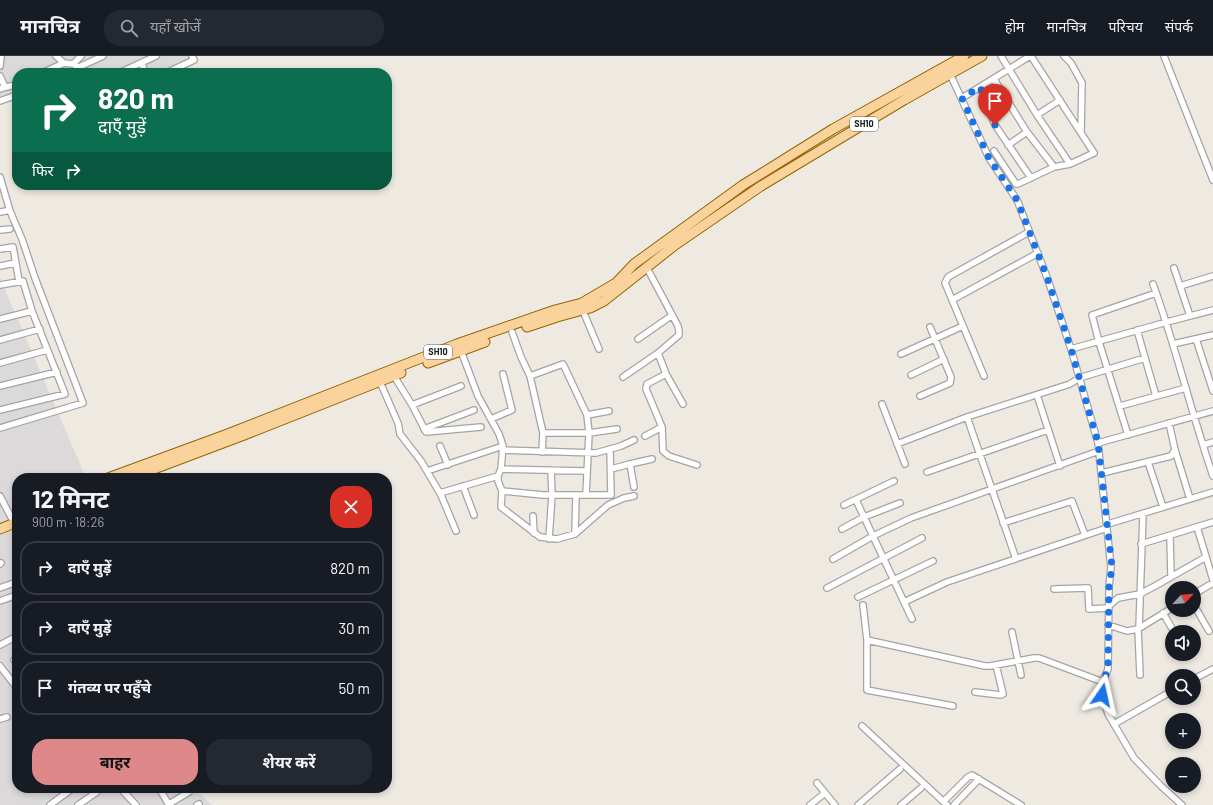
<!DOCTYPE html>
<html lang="hi">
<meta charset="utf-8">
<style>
body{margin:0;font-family:Barlow,"Noto Sans Devanagari",sans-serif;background:#242831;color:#f1f3f6;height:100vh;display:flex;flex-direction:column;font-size:15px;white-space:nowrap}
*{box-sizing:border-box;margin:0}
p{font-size:13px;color:#9ea1a6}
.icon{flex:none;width:22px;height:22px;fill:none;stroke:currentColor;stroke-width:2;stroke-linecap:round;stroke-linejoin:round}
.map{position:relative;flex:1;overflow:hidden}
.panel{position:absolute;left:12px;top:417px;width:380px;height:320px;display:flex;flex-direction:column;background:#171b24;border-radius:16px;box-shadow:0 2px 6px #0003}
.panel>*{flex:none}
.top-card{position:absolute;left:12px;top:12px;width:380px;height:122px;border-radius:16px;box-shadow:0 2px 6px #0003;background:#0b6e4f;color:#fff;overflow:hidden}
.needle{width:26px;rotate:64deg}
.controls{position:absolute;left:1165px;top:525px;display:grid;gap:8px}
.controls a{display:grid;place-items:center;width:36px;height:36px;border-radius:50%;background:#171b24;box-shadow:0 2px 6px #0003;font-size:20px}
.pin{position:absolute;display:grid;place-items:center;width:34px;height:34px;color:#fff;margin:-41px -17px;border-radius:50% 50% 50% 0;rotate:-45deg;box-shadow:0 0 4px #0007}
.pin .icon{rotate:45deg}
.me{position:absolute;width:44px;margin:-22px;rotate:11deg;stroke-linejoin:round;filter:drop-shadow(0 0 3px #0008)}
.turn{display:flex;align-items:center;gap:14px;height:84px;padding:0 20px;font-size:18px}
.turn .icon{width:52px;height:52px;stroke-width:2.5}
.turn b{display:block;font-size:28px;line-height:34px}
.then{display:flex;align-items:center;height:38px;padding:0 20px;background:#0003;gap:8px;font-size:15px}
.round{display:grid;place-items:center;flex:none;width:42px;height:42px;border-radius:16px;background:#242831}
.overview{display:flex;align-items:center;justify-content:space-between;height:68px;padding:0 20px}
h1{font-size:24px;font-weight:700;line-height:30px}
.cta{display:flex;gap:8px;margin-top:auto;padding:8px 20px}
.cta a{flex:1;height:46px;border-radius:16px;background:#de8889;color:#111;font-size:16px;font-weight:700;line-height:46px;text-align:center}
.cta a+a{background:#242831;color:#f1f3f6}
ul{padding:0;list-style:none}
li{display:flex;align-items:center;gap:12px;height:54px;margin:0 8px 6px;padding:0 12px;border:2px solid #363941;border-radius:16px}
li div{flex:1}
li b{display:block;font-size:15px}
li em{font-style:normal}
header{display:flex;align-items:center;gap:24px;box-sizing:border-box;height:56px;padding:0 20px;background:#171b24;border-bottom:1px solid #363941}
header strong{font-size:19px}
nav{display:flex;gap:22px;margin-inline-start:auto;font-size:14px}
.search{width:280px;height:36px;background:#242831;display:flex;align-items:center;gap:10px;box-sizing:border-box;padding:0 14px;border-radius:16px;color:#9ea1a6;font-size:15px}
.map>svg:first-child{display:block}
.residential{fill:#dbd9d9}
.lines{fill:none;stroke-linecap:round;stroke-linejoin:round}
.minor-casing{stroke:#a4a4a4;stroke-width:8}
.primary-casing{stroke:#936502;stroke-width:11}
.minor{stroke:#fff;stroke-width:5.5}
.primary{stroke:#fad29b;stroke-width:9}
.route{stroke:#1a73e8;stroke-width:7;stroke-dasharray:0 12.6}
.labels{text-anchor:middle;stroke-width:4;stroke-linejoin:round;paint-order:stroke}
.shield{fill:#fff;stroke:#616161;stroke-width:1}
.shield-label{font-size:9px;font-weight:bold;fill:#1d1d1d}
</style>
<header>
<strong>मानचित्र</strong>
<div class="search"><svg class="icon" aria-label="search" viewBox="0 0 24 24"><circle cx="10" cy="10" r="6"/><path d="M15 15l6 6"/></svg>यहाँ खोजें</div>
<nav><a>होम</a><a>मानचित्र</a><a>परिचय</a><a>संपर्क</a></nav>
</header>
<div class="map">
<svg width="1213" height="749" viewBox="0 0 1213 749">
<rect width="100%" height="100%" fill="#eeeae2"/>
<!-- residential -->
<path class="residential" d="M0,0H195L176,17H17V42L0,45Z
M0,222L86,422H17V732H193L212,749H0Z"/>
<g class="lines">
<!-- minor casing -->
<g class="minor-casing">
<path id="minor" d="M56,0L64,7L73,8L87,17
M1001,0L1037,59L1070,108
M1064,0L1071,7L1082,27L1081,76
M1164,0L1213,124
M142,7L145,17
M73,8L81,0
M0,10L1,0
M79,11L103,0
M42,17L64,7
M119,17L156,0
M166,17L194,4L192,0
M950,18L989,102L1017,144L1021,154L1048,224L1071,293L1098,387L1111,511L1109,531L1108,613L1103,626L1102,639L1108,658L1134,702L1161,730L1182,749
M0,20L5,31
M994,23L1027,76L1054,111
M980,31L995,69L1031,122
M0,33C6,30 11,31 17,28
M962,42L1030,0
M0,45L17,39
M1037,59L1060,44
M1008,89L1027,76
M994,95L1016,128H1018L1054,111L1070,108L1094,97L1031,0
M0,121L10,155L22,183L35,222L83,347L0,372
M0,156L6,155
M0,174L10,173
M0,193L13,191L19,225
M0,210L15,207
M1174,212L1190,260
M1153,228C1176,291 1191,356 1213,420
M0,229L23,225L32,255L65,338L0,354
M1180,230L1213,220
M952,244L1038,197
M583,255L599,293
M0,263L32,255
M1137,274L1156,340
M512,276L521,301L530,320L543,377
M638,283L671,260
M1196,283L1213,335
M0,284L40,273
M1173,288L1213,279
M1071,293L1167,266L1213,254
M461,295L478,340L499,378L503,390L501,413L498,420V425L502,435L501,451L540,481L557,483L575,478L608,449L624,442L634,440
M658,297L666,318L683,348
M901,298L963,270
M0,307L47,294
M564,310L587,359
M911,319L944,303
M394,320L412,349L426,376L481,371
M530,320L563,308
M984,320L945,227L948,221L1029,176
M623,321L658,297L679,279V275L678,270L647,212
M380,326L398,367L400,378L421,405L441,439L456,475
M0,330L57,316
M1037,339L1060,410
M920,340L950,327L951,321L930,271
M882,348L905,408
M412,349L461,330
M1120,350L1186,332
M967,361L1016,503
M491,363L512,354L503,318
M662,371L663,395L669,400L697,409
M424,373L474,354
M1128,379L1099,286L1092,259L1156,237
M645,380L662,371L646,333L647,328L666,318
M1098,387L1213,355
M897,388L967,361L1070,328L1079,322L1145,302
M1203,389L1213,386
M440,390L448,409
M503,394L596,397L621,390L634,384
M1175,394L1190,443
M542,396L543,377H589L617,373
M1148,406L1163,451
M630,408L652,403
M501,413L586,415
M611,413L630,408L634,431
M427,415L503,390
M927,416L1048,374
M1102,417L1171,400L1175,394L1169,367
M463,430L474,459
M502,435L543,439H611L610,393
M440,437L498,420
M586,439L589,377L587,359L609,355
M0,440L12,463
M856,444L912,563
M844,449L894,425
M533,460L534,477
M1003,467L1072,445L1085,479
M1108,468L1213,436
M1197,471L1213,524
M842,473L864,461L900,447
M575,478L576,439
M1170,480L1171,520
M549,483L552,439L551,414
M1141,488L1213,466
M833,503L873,480L911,462L1099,395
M0,508L1,507
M0,532L17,526
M827,532L922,482
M1054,533L1088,532L1089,553L1109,552
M1194,538L1213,527
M858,541L933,505
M0,545L17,539
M904,546L947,526L1107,472
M863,549L867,584V634L953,650
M1194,549L1209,575
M1109,550L1118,542L1140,538L1155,530L1206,501
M1163,557L1174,576
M1108,569L1127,575L1138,573L1172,552
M1139,572L1143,458
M1138,573L1140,619
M1012,576L1021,619
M867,584L985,610H990L1034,602H1039L1103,626
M0,589L17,580
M14,604L17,603
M0,610L17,632
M1194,623L1213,613
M975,636L1001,639L1003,638L996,609
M0,663L7,661
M1114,668L1172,635
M862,670L947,749
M817,727L835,749
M120,732L136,749
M159,732L169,749
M161,736L169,732
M944,745L968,721L972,719L1021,749
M169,748L189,736
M50,749L73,732
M78,749L97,736
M197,749L199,748
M810,749L825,737
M858,749L900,713
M901,749L921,732
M954,749L979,723"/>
</g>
<!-- primary casing -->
<g class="primary-casing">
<path id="primary" d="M527,271L557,261L590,252L604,245L675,189L761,130L904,44L982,0
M428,307L485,286
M108,422L225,379L457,288L555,254L582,247L616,227L634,208L743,129L833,73L964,0
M130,422L244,379L401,317
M0,473L17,466"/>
</g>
<!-- minor -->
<use href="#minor" class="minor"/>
<!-- primary -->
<use href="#primary" class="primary"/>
</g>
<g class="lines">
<!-- route -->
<path class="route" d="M995,69L980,31L962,42L989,102L1017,144L1021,154L1048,224L1071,293L1098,387L1112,511L1109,531L1108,613L1103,626L1102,639"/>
</g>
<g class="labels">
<!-- shield labels -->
<g class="shield">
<rect x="850" y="61" width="28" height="14" rx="3"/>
<rect x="424" y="289" width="28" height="14" rx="3"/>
</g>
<g class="shield-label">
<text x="864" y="71">SH10</text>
<text x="438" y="299">SH10</text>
</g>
</g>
</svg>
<div class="controls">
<a><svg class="needle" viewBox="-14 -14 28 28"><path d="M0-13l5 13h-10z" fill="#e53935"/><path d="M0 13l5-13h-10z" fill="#9ea1a6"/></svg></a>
<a><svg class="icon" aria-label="sound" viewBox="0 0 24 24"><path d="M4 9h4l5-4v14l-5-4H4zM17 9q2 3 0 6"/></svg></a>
<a><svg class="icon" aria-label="search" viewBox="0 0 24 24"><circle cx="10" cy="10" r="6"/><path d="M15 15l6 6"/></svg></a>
<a>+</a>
<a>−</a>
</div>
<div class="pin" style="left:995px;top:69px;background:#d93025"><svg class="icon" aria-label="arrive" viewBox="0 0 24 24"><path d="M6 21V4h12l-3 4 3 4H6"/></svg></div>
<svg class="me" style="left:1102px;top:639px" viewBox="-20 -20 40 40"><path d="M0-17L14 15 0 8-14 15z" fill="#1a73e8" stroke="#fff" stroke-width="4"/></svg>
<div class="top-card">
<div class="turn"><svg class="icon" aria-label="right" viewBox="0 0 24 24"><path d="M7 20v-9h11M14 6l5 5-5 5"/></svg><div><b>820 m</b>दाएँ मुड़ें</div></div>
<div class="then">फिर<svg class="icon" aria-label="right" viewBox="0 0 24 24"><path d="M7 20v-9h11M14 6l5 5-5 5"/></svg></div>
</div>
<section class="panel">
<div class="overview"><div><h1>12 मिनट</h1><p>900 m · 18:26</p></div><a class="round" style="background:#d93025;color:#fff"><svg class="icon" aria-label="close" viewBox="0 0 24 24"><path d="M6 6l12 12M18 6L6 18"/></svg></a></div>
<ul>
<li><svg class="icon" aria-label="right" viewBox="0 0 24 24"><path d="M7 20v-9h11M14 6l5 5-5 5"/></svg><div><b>दाएँ मुड़ें</b></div><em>820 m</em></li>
<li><svg class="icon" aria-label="right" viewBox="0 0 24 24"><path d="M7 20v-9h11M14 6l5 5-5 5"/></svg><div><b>दाएँ मुड़ें</b></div><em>30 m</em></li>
<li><svg class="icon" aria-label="arrive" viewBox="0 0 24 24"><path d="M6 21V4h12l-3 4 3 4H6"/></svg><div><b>गंतव्य पर पहुँचे</b></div><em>50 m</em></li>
</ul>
<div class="cta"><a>बाहर</a><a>शेयर करें</a></div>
</section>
</div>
